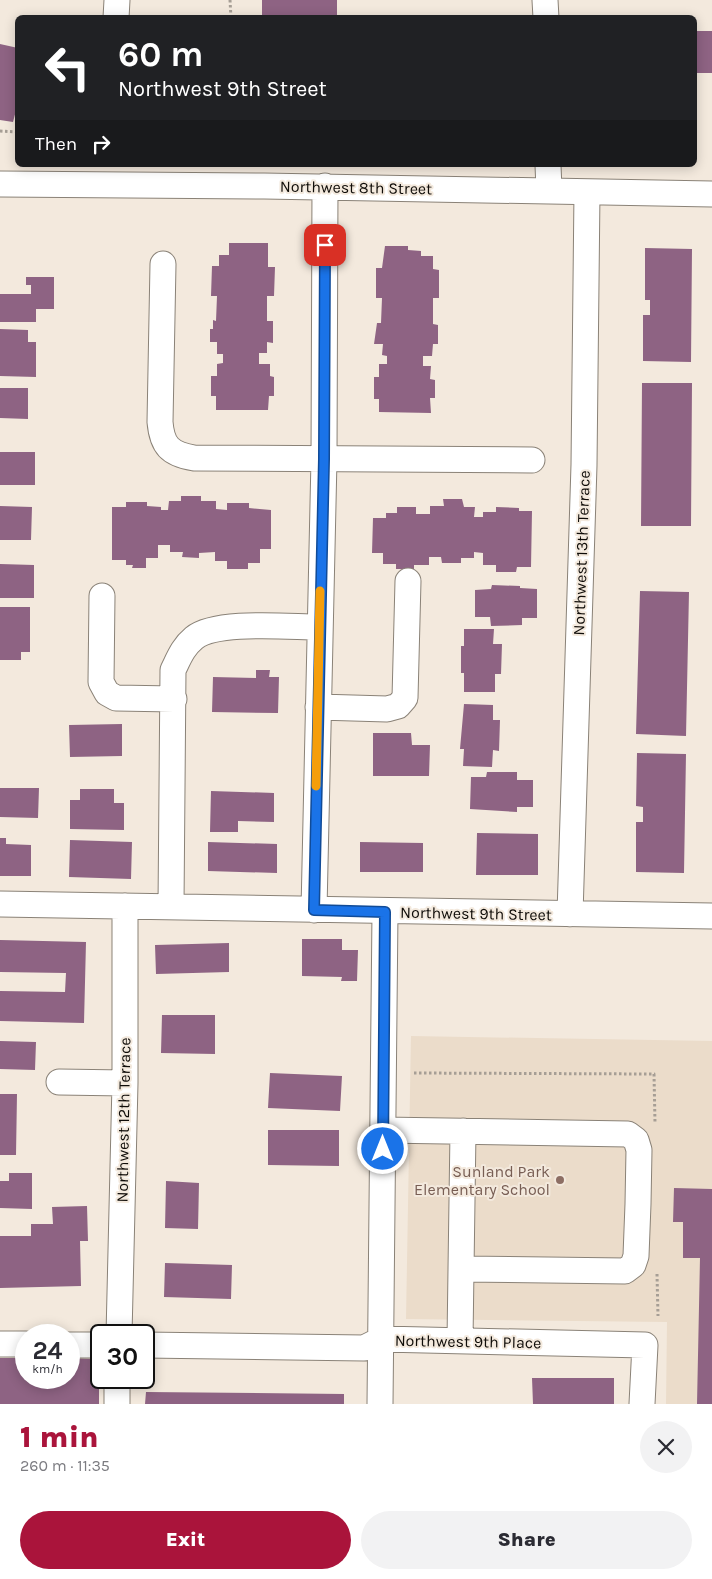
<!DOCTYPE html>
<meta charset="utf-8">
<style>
body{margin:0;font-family:Karla,sans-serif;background:#f2f2f3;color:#2b2b33;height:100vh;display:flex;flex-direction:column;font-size:19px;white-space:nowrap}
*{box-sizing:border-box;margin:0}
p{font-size:16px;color:#7c7c81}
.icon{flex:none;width:28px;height:28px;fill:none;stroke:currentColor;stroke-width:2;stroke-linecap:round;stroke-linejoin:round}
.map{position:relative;height:1404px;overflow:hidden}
.side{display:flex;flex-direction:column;background:#fff;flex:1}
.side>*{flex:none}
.banner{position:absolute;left:15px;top:15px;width:682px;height:152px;border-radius:8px;box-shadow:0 2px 12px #0003;background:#202124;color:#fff;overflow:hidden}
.speed{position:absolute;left:15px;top:1324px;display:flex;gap:10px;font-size:25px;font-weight:700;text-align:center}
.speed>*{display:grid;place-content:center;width:65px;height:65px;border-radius:50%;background:#fff;box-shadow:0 2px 12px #0003;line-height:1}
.speed small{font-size:12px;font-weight:400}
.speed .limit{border:2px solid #111;border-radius:8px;background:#fff;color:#111}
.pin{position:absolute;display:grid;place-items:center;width:42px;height:42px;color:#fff;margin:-21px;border-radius:10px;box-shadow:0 2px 8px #0006}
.me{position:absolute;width:55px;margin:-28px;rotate:0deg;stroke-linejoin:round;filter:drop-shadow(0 0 4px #0008)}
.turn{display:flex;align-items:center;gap:18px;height:105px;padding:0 20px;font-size:22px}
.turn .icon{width:65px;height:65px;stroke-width:2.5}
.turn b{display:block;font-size:35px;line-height:42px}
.then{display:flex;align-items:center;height:48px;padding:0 20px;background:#0003;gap:10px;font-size:19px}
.round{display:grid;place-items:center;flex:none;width:52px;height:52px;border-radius:26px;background:#f2f2f3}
.headline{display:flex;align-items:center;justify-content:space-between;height:85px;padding:0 20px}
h1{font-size:30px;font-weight:800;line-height:38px;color:#aa143b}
.cta{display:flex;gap:10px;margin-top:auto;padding:10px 20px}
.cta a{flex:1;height:58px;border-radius:30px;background:#aa143b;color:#fff;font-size:20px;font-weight:800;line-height:58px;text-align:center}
.cta a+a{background:#f2f2f3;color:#2b2b33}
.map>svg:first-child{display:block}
.built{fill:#ebdcca}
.building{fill:#8e6383}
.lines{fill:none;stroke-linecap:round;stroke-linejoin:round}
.minor-casing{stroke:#8a8277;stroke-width:27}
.path{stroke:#a69e95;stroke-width:3;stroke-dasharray:2.5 2.5;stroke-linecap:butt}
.minor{stroke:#fff;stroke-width:25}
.route-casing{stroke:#114b97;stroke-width:12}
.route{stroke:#1a73e8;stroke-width:9}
.slow{stroke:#f59e0b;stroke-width:9}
.education-dot{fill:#8d6e63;stroke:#f3e9dd;stroke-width:2}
.labels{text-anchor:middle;stroke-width:4;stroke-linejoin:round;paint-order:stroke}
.street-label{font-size:16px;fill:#0f0c08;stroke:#f3e9dd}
.education-label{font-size:16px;fill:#785e54;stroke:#f3e9dd;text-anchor:end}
</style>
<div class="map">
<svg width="712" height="1404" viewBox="0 0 712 1404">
<rect width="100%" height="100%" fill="#f3e9dd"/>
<!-- built -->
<path class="built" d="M411,1036L712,1041V1404H666L667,1322L406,1319Z"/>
<!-- building -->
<path class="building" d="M262,0H337V17L262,18Z
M695,31H712V73H695Z
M0,44L18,48V103L13,122L0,120Z
M229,243H268V267H275L274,296H267V321H273V343L267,342V353H259V364H270V376L274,377V396H269L268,410H216V396H211V376H217V364L223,363V354H217V342H210V329H213V320L216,321L217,296H211L212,266H219V255H229Z
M385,246H408V250L421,251V256H433V269L439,270V298H433V324L438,325V344H433L432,356H423V366H431L430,379L435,380V398H430L431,413L379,412V399H374V377H379V364H387V356L382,355L383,344H374L377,323H381L382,298H376V268H382Z
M645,248L692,249L691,362L643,361V315H650V300H645Z
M26,277H54V309H36V322H0V294H31V285H26Z
M0,329L28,330V342H36V377L0,376Z
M642,383H692L691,526H641Z
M0,388H28V419L0,418Z
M0,452H35V485H0Z
M181,496H201V501H216V509L227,510V503H249V508L271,510V549H260V563H248V569H227V561H215V552L199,553V558L182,557L183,552H170V545H158V558H146V568H132L133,565H126V560H112V507H126V502H147V506L161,507V510H168L169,501H181Z
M443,499H462L464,507H475L474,517H483V512H496V507L519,508V511H532L531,567H517L516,572H496V565H483V553L474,552V558H461V563H442L441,557H429V565H414V569H396V564H383V553H372L373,518H386V513H397V507H416V514H430V506H444Z
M0,506L32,507L31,540H0Z
M0,564L34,565V598H0Z
M492,585L520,586V588L537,589V618H522V625L491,626L490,617H475V590L491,589Z
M640,591L689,592L686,736L636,734Z
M0,607H30V652H21V660H0Z
M464,629H494L493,644H502L501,674H495V692H464V673H461V646H464Z
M256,670H270L269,677H279L278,713L212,712L213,677L256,678Z
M464,704L493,705V720H500L499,751L493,750L492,767L463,766L464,749H460Z
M122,724V756L70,757L69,725Z
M373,733H411L412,745H430L429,776H373Z
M637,753L686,754L684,873L636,872V822H643V807L636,806Z
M487,772H517V780H533V807H517V812L470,809L471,777H486Z
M0,788H39L38,818L0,817Z
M80,789H114V803H124V830L70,829V800H80Z
M211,791L274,793V822L238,821V832H210Z
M477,833L538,834V875H476Z
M0,838H6V844L31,845V876H0Z
M70,840L132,842L131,879L69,877Z
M208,842L277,844V873L208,871Z
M360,842L423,843V872H360Z
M302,939H342V950H358L357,981H341L342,977L302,976Z
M0,940L86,942L84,1023L0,1021V991L65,992L66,973L0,972Z
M229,943V972L156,974L155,945Z
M162,1015H215V1054L161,1053Z
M0,1041L36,1042L35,1070L0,1069Z
M270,1073L342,1076L340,1111L268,1108Z
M0,1094H17L16,1155H0Z
M268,1130H339V1166L268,1165Z
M9,1173H32V1209L0,1208V1181H9Z
M166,1181L199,1183L198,1229L165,1228Z
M674,1188L712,1189V1404H697L700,1258H683V1222H673Z
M87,1206L88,1241H80L81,1286L0,1288V1236H31V1224H53L52,1207Z
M165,1263L232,1265L231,1299L164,1297Z
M0,1358H26V1378H69V1358L93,1359V1377H99V1404H0Z
M532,1378H614V1404H533Z
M146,1392L344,1394V1404H145Z"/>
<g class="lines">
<!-- minor casing -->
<g class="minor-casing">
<path id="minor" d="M545,0L546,18
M116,18L117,0
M548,165L549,190
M0,184L264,186L712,194
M163,264L160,422C162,446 170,454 194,458L532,460
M102,596L101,682L107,693L116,698L174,699
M318,707L387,709L398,706L405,698L408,581
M0,904L712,916
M171,906L173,670C179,658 183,647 194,638C216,620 289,627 319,627
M314,910L324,459L325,186
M570,914L584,465L587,192
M59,1082L125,1083
M383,1130L628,1134L636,1140L639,1150L638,1204L636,1256L633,1265L625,1271L461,1269L460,1341
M461,1269L463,1131
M119,1335L125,1083V906
M0,1344H26
M69,1345H101
M144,1345L364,1348L382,1339L645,1345L642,1404
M117,1404V1378
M380,1404L385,912"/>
</g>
<!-- path -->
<path class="path" d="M230,0L231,18
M0,131L18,132
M414,1073L654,1074L655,1123
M657,1274L658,1316"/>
<!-- minor -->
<use href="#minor" class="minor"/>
</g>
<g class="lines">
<!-- route casing -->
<g class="route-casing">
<path id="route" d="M325,245L324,459L314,910L385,912L383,1149"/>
</g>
<!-- route -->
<use href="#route" class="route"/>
<!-- slow -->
<path class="slow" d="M316,786L320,591"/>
</g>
<!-- markers -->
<circle class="education-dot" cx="560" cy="1180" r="5"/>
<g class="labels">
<!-- street labels -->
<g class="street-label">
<text transform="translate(356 187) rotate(1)" y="6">Northwest 8th Street</text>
<text transform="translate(581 553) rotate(-88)" y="6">Northwest 13th Terrace</text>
<text transform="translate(476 913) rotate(1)" y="6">Northwest 9th Street</text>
<text transform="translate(123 1120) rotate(-89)" y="6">Northwest 12th Terrace</text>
<text transform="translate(468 1341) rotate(1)" y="6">Northwest 9th Place</text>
</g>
<!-- education labels -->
<g class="education-label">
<text x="550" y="1177">Sunland Park<tspan x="550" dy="18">Elementary School</tspan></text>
</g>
</g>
</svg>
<div class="speed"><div>24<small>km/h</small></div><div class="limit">30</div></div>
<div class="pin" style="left:325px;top:245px;background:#d93025"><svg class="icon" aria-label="arrive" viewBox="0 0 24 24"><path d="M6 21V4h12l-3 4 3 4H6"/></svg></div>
<svg class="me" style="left:383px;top:1149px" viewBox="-20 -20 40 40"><circle r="17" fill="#1a73e8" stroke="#fff" stroke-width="3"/><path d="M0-11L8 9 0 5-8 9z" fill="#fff"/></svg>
<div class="banner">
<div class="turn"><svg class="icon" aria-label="left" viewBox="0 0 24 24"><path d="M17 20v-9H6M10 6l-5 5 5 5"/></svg><div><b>60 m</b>Northwest 9th Street</div></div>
<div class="then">Then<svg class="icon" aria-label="right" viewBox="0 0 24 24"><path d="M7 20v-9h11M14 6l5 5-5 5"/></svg></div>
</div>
</div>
<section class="side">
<div class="headline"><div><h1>1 min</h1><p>260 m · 11:35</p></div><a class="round"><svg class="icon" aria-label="close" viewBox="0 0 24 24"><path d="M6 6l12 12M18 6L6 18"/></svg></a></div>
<div class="cta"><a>Exit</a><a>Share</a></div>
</section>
